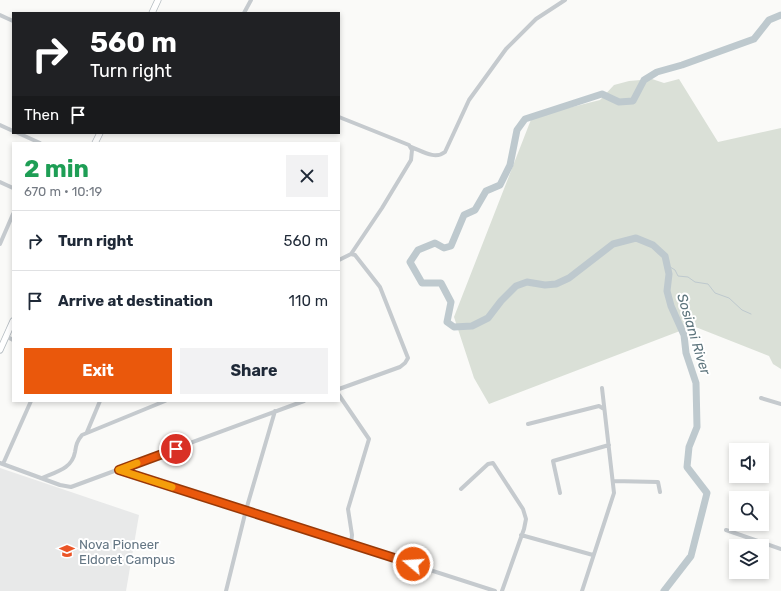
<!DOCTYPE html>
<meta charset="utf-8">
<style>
body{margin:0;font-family:Rubik,sans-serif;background:#f2f2f3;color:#1f2937;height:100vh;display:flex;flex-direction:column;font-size:15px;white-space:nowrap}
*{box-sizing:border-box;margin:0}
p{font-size:13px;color:#747a83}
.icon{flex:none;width:22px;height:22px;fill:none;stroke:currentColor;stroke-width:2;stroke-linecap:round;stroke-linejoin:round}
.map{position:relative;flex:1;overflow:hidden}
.drawer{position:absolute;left:12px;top:142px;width:328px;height:260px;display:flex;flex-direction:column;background:#fff;border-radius:0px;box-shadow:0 2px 6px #0003}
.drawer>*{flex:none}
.guide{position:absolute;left:12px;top:12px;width:328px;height:122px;border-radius:0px;box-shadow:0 2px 6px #0003;background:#202124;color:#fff;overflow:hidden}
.controls{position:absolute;left:729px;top:443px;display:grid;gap:8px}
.controls a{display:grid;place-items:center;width:40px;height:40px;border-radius:0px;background:#fff;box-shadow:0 2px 6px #0003;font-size:20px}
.pin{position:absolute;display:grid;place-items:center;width:34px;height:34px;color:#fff;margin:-17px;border:2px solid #fff;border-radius:50%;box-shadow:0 1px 4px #0007}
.me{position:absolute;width:44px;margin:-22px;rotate:288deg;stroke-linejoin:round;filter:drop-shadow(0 0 3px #0008)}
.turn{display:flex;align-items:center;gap:14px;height:84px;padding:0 12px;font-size:18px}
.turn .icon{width:52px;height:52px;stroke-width:2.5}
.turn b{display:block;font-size:28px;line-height:34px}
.then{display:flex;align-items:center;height:38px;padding:0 12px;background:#0003;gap:8px;font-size:15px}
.round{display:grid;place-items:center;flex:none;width:42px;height:42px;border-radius:0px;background:#f2f2f3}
.headline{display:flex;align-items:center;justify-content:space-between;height:68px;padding:0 12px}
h1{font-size:24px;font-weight:700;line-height:30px;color:#1e9e55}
.primary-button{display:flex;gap:8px;margin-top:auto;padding:8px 12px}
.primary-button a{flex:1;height:46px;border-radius:0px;background:#ea580c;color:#fff;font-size:16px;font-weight:700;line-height:46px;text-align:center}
.primary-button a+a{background:#f2f2f3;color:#1f2937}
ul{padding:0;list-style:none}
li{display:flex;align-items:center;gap:12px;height:60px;padding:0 12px;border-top:1px solid #e0e1e3}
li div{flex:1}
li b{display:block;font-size:15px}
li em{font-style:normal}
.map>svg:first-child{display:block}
.built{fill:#e8e9e9}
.green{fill:#dae0d7}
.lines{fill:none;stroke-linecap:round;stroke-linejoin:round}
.stream{stroke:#bec9ce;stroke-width:1}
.river{stroke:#bec9ce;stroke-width:7}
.secondary-casing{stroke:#b5bcc1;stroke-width:7}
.street{stroke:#c5cace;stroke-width:4}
.secondary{stroke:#fff;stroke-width:5.5}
.route-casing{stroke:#983908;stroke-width:10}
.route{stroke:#ea580c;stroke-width:7}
.slow{stroke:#f59e0b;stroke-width:7}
.labels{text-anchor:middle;stroke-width:4;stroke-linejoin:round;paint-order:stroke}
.poi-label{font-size:13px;fill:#647684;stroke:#fff;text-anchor:start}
.water-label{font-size:14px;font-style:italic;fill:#5e757d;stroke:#fff}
</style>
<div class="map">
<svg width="781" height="591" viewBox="0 0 781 591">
<rect width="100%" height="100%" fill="#fafaf8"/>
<!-- built -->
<path class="built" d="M0,468L139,515L126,591H0Z"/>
<!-- green -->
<path class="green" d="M652,79L664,83L679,79L718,142L781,128V369L773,364L769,356L693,326L489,404L474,378L454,317L532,117L600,100L614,85L629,81Z"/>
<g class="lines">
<!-- stream -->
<path class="stream" d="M667,265L675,270L678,276L688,277L695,282L708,284L715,293L729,298L742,310L751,314"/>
<!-- river -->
<path class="river" d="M664,591L691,556L707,493L687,467L689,447L697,427L696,383L686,353L684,335L671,306L667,291L669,274L665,256L653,245L636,238L613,244L569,278L556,284L545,285L527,282L516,286L501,301L488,318L472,326L454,327L447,322L451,302L441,283H422L410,262L418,250L435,243L444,248L451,246L464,215L475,210L486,191L500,185L510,165L517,130L525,119L602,94L619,102L633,101L644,80L657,72L682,65L754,39L769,20L781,15"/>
<!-- secondary casing -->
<g class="secondary-casing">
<path id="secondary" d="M152,13L158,0
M95,143L100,133
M0,350L13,321"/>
</g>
<!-- street -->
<path class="street" d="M244,13L251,0
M0,15L13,21
M339,117L409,145L412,150L411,160L382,208L351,254L339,260
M0,125L13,131
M18,133L40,143
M411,147C422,151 435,160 445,152L469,100L506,49L536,19L565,0
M0,182L13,188
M0,244L13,214
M6,336L13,340
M339,389L400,367L405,363L408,358L380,287L355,255L351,254
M339,395L369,439L348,509L352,535L351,544
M761,398L781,404
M528,424L599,406L604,409
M87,432L100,401
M0,463L60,485L71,487L304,401
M3,464L31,401
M119,470L495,591
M42,478C56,472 72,469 75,452C76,445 77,441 82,435L165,401
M613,481L658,482L660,492
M461,489L488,464L493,463L523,509L526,519L524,529L502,591
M560,493L553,461L609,445
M726,530L781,549
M521,535L593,555
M226,591L246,510L275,411
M582,591L614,493L602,388"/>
<!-- secondary -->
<use href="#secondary" class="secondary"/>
</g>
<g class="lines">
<!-- route casing -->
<g class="route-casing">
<path id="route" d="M176,449L119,470L413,564"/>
</g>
<!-- route -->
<use href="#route" class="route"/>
<!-- slow -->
<path class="slow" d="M137,463L119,470L172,487"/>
</g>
<!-- icons -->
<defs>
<g id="school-bare" transform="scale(1.2)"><path d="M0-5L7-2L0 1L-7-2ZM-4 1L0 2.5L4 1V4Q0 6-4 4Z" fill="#eb5527" stroke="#fff" stroke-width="2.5" paint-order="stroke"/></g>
</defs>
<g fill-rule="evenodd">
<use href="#school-bare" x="67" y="551"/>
</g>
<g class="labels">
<!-- poi labels -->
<g class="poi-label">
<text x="79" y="549">Nova Pioneer<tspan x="79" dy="15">Eldoret Campus</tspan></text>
</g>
<!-- water labels -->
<g class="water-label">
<text transform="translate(694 334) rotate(73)" y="5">Sosiani River</text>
</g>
</g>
</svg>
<div class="controls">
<a><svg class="icon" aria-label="sound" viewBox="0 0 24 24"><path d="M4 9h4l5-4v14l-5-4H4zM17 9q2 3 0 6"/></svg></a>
<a><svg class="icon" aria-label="search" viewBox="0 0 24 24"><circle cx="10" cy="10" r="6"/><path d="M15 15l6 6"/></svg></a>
<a><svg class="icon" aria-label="layers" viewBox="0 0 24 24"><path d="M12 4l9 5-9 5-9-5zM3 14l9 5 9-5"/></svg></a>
</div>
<div class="pin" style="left:176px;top:449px;background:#d93025"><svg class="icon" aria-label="arrive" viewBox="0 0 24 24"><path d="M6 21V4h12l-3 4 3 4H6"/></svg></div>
<svg class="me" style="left:413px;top:564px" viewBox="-20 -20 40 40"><circle r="17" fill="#ea580c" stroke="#fff" stroke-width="3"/><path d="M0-11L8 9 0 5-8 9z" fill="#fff"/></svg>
<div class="guide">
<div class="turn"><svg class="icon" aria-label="right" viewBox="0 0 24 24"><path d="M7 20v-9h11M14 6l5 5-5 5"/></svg><div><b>560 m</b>Turn right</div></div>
<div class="then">Then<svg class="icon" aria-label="arrive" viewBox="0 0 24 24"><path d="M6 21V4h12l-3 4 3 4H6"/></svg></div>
</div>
<section class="drawer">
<div class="headline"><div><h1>2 min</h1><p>670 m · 10:19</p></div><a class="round"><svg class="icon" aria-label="close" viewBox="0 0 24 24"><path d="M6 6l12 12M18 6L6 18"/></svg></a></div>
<ul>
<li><svg class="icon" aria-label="right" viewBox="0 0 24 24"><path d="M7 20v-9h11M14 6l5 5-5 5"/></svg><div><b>Turn right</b></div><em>560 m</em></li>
<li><svg class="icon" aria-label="arrive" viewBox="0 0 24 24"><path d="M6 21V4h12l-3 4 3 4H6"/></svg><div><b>Arrive at destination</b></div><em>110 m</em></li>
</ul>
<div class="primary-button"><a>Exit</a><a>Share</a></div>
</section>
</div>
